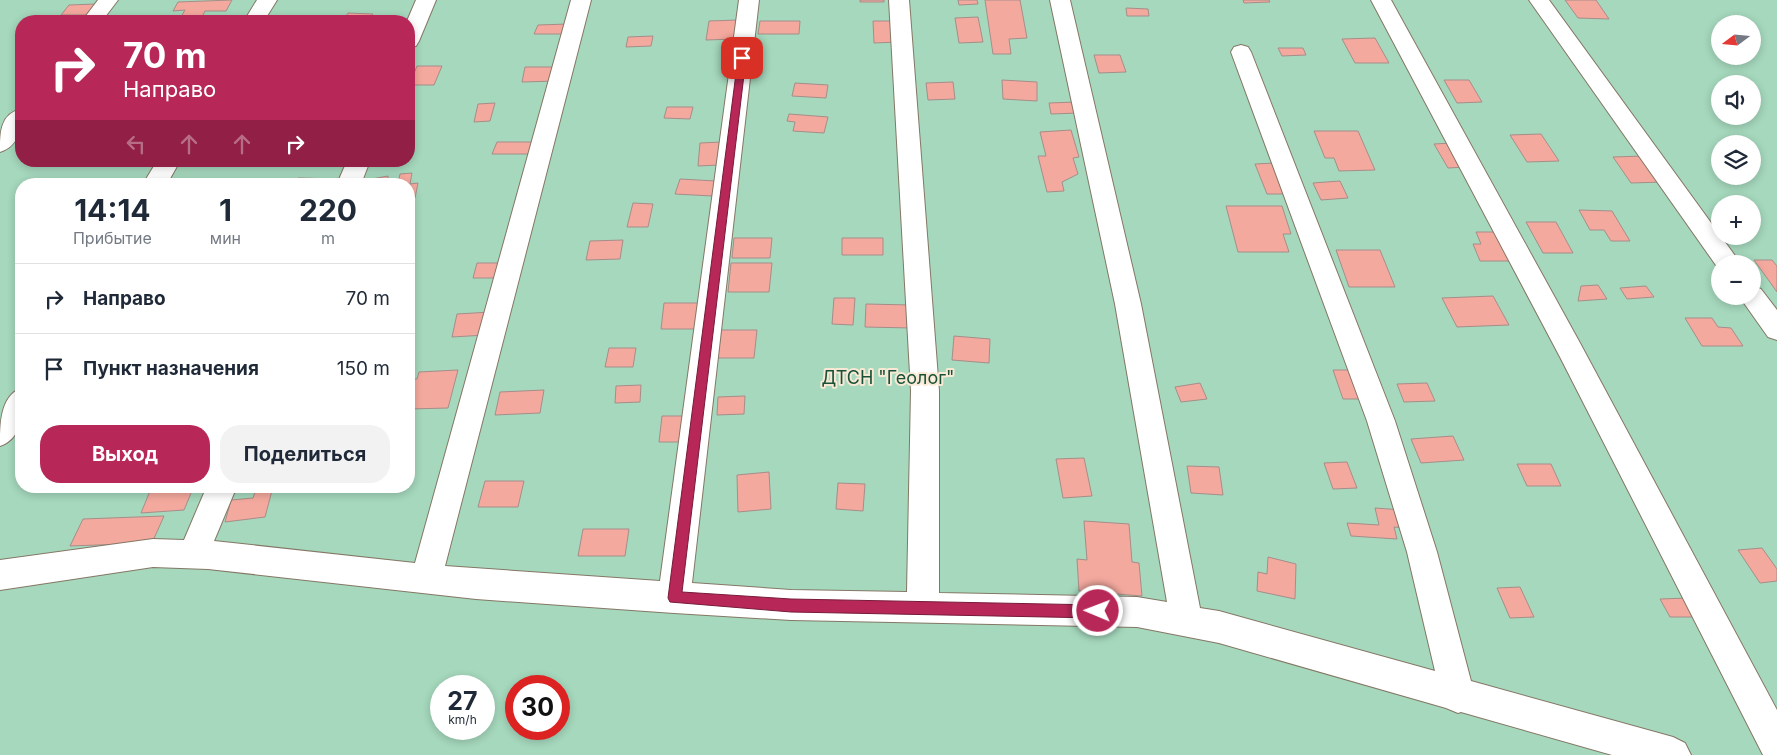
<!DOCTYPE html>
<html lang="ru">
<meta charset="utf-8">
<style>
body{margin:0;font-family:Inter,sans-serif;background:#f2f2f3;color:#1f2937;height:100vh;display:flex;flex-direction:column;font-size:19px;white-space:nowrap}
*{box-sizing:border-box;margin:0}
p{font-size:16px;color:#747a83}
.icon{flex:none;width:28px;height:28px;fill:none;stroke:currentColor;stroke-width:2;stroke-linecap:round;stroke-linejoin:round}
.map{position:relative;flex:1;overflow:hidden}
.drawer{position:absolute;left:15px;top:178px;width:400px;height:315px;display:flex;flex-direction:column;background:#fff;border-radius:20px;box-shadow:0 2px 8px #0003}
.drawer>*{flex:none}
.guide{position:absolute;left:15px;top:15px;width:400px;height:152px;border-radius:20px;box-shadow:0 2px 8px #0003;background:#b72858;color:#fff;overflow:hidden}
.needle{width:32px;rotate:254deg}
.buttons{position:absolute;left:1711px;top:15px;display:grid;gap:10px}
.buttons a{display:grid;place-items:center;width:50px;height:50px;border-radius:50%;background:#fff;box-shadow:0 2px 8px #0003;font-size:25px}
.speed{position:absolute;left:430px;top:675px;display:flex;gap:10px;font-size:25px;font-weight:700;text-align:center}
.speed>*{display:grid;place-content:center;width:65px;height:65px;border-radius:50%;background:#fff;box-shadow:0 2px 8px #0003;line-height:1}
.speed small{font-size:12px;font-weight:400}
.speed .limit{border:8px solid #d22;background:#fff;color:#111}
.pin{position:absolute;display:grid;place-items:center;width:42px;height:42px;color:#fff;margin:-21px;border-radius:10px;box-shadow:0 2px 8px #0006}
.me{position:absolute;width:55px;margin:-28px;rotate:271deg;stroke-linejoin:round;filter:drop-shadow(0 0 4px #0008)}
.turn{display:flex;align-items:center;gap:18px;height:105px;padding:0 25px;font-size:22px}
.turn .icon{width:65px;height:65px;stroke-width:2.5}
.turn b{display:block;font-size:35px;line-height:42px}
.lanes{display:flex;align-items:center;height:48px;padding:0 25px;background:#0003;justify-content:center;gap:25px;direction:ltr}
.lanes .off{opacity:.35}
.eta{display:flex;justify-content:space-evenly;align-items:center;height:85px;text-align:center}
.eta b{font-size:30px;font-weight:700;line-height:35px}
.button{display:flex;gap:10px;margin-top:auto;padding:10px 25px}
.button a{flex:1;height:58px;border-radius:20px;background:#b72858;color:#fff;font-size:20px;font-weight:700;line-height:58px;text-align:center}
.button a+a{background:#f2f2f3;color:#1f2937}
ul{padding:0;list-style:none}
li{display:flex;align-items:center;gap:15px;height:70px;padding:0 25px;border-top:1px solid #e0e1e3}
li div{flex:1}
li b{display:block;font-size:19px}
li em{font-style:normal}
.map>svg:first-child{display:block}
.green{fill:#a5d8bd;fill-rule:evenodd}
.building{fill:#f4a99e;stroke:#a68d89}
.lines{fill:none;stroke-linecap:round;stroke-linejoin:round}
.minor-casing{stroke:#847765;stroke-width:2}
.minor{fill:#fff;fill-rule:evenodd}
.route{fill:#b72858;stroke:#771a39}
.labels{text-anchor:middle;stroke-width:4;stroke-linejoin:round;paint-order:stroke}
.park-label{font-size:18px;fill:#185038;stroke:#f8e9d5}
</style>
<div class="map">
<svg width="1777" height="755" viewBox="0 0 1777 755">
<rect width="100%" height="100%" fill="#f8e9d5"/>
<!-- green -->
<path class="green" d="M0,0H1777V755H0ZM21,21H409V161H21ZM1720,24H1752V56H1720ZM1720,84H1752V116H1720ZM1720,144H1752V176H1720ZM21,184H409V486H21ZM1720,204H1752V236H1720ZM1720,264H1752V296H1720ZM441,686H484V729H441ZM516,686H559V729H516Z"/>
<!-- building -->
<path class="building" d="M232,0L226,11H205L202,17H181L185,10L173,11L178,2Z
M860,0H884V2H860Z
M958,0H977L978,4L959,5Z
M985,0H1020L1027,38L1009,39L1011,54H993Z
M1243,0H1269L1270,2L1244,3Z
M1565,0H1596L1609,19L1578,18Z
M96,4L88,15H61L69,5Z
M1126,8L1148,9L1149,16H1127Z
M348,13L373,14L368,21H343Z
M978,17L983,42L959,43L955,18Z
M738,20L736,39L706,40L709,21Z
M760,21H800L799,34H758Z
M873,21H897L899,42L874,43Z
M568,24L565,34H534L538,25Z
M653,36L651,46L626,47L628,37Z
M1375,38L1389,63H1355L1342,39Z
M1278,48H1303L1306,55L1282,56Z
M1094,55H1120L1126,72L1099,73Z
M417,66H442L434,85H409Z
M525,67H559L556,81L522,82Z
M1002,80L1037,82V101L1003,99Z
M1444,80H1469L1482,102L1457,103Z
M953,82L955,99L928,100L926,83Z
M795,83L828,85L826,98L792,96Z
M1077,102L1079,113L1051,114L1049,103Z
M495,103L490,121L474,122L478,104Z
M667,107H693L690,119L664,118Z
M789,114L828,117L824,133L793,131L795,122L787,121Z
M1071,130L1079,157L1073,158L1078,174L1062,182L1064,191L1047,192L1038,156H1046L1040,132Z
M1314,131H1358L1375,170L1339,171L1334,158H1325Z
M1541,134L1559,161L1527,162L1510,135Z
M497,142H538L534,154H492Z
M722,142L719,165L698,166L700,143Z
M1452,143L1466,167L1448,168L1434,144Z
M1644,156L1664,182L1631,183L1613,157Z
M127,161H151L149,165H124Z
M1276,163L1289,194H1267L1255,164Z
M412,173L410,184L418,183L415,198L409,199V184H398L400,174Z
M388,176V184H361V181Z
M298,178L339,179L336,184H295Z
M680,179L716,181L712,196L675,194Z
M1340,181L1348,198L1321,200L1313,183Z
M633,203L653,204L648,227H627Z
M1226,206H1282L1291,234H1283L1289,252H1238Z
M1579,210L1612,211L1630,241H1611L1604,230H1590Z
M1526,222H1556L1573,253H1543Z
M1476,232H1502L1517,261H1480L1473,244H1481Z
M734,238H772L770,258H732Z
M842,238H883V255H842Z
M623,240L620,259L586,260L590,241Z
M1336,250H1380L1395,287H1349Z
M1754,260H1772L1777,266V292Z
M477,263H505L500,278H473Z
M731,263H772L769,292H728Z
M1598,285L1607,299L1578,301L1581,286Z
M1646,286L1654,297L1627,299L1620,288Z
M1493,296L1509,325L1457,327L1442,298Z
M834,298H855L853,325L832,324Z
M664,303H704L701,329H661Z
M866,304L911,305V328L865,327Z
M491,312L486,335L452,337L457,314Z
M1685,318H1712L1718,327L1731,328L1743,346H1702Z
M721,330H757L754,358H718Z
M954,336L990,339L989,363L952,360Z
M609,348H636L633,367H605Z
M458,370L448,408L409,409V379H417L419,372Z
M1333,370H1354L1364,399H1343Z
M1200,383L1207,399L1181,402L1175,387Z
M1427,383L1435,401L1404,402L1397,384Z
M641,385L640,402L615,403L616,386Z
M544,390L540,413L495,415L500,392Z
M745,396L744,414L717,415L718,397Z
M662,416H690L687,442H659Z
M1453,436L1464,460L1421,463L1411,439Z
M1084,458L1092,496L1063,498L1056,459Z
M1347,462L1357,488L1333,489L1324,463Z
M1517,464H1551L1561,486H1527Z
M1187,466L1219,467L1223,495L1191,493Z
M769,472L771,509L738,512L737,475Z
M485,481H524L518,507H478Z
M838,483L865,484L863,511L836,509Z
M152,486H194L184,510L141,513Z
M273,487L265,517L225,522L231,500L253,498L256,489Z
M1375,508L1402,510L1407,528L1394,527L1397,539L1351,536L1347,523L1379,525Z
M164,516L152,543L70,546L83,519Z
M1084,521L1129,524L1132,562L1139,563L1142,596L1079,591L1077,559L1087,560Z
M583,529H629L625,556H578Z
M1762,548L1777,569V581L1760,583L1738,550Z
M1268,557L1296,564L1295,599L1257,591L1258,572L1267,574Z
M1520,587L1534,617L1510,618L1497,588Z
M1688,598L1697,617H1670L1660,599Z"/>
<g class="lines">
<!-- minor casing -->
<g class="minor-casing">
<path id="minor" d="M98,0H118L102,21H82Z
M257,0H277L264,21H244Z
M416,0H436L419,41L416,46L409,47V21H407Z
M571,0H591L445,566L660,581L739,0H759L692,583L791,590L907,592L911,391L889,0H909L939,391V593L1137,597L1167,602L1115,304L1050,0H1070L1141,304L1200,608L1219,611L1435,671L1407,552L1367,421L1231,52L1234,47L1241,45L1248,47L1251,52L1395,421L1437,552L1471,681L1673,737L1685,743L1691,755H1612L1461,712L1458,713L1446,708L1219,643L1137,627L791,620L674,613L476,599L208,569L153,567L0,590V560L153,539L184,540L207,486H237L214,541L415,563Z
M1371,0H1391L1580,343L1777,710V755H1763L1560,357Z
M1529,0H1549L1741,264H1720V271Z
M21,109C22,126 20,146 0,152C0,133 0,114 21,109Z
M157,161H180L167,184H143Z
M347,161H370L361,184H337Z
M1752,286L1761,289L1777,310V340L1768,337L1739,296H1752Z
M21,388C22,410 24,438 0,446C0,424 0,397 21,388Z"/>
</g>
<!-- minor -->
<use href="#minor" class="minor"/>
</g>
<!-- route -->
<path class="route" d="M742,55L746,58L682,592L791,599L1098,605L1102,607L1104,611L1102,616L1098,618L791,612L670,602L668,598L738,58Z"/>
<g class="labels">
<!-- park labels -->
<g class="park-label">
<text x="888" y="384">ДТСН "Геолог"</text>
</g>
</g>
</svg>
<div class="buttons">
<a><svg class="needle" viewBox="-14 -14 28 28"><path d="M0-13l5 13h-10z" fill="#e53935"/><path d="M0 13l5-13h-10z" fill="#747a83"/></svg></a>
<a><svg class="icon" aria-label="sound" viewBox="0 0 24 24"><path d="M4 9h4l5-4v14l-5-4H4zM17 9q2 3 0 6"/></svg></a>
<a><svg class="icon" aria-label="layers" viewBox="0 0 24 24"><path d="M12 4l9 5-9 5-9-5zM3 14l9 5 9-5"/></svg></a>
<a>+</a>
<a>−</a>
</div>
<div class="speed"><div>27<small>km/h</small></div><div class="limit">30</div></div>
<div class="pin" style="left:742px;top:58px;background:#d93025"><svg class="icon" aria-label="arrive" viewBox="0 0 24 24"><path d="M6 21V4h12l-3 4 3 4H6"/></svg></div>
<svg class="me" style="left:1098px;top:611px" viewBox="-20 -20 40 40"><circle r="17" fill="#b72858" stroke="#fff" stroke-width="3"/><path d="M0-11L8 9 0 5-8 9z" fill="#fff"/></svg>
<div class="guide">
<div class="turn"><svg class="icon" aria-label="right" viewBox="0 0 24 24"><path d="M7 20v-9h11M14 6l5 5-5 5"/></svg><div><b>70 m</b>Направо</div></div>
<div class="lanes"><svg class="icon off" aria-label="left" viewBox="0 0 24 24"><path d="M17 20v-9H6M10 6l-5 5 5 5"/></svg><svg class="icon off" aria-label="ahead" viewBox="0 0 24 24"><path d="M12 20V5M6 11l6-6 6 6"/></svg><svg class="icon off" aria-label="ahead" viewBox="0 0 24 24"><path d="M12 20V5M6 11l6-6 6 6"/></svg><svg class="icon" aria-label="right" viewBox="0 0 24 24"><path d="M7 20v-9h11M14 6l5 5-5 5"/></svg></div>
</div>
<section class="drawer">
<div class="eta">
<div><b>14:14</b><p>Прибытие</p></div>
<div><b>1</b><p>мин</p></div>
<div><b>220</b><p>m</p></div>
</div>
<ul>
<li><svg class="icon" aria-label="right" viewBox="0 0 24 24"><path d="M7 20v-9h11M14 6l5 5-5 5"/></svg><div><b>Направо</b></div><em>70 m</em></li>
<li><svg class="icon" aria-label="arrive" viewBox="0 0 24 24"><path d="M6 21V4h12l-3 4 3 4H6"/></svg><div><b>Пункт назначения</b></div><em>150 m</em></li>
</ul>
<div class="button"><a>Выход</a><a>Поделиться</a></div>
</section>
</div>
